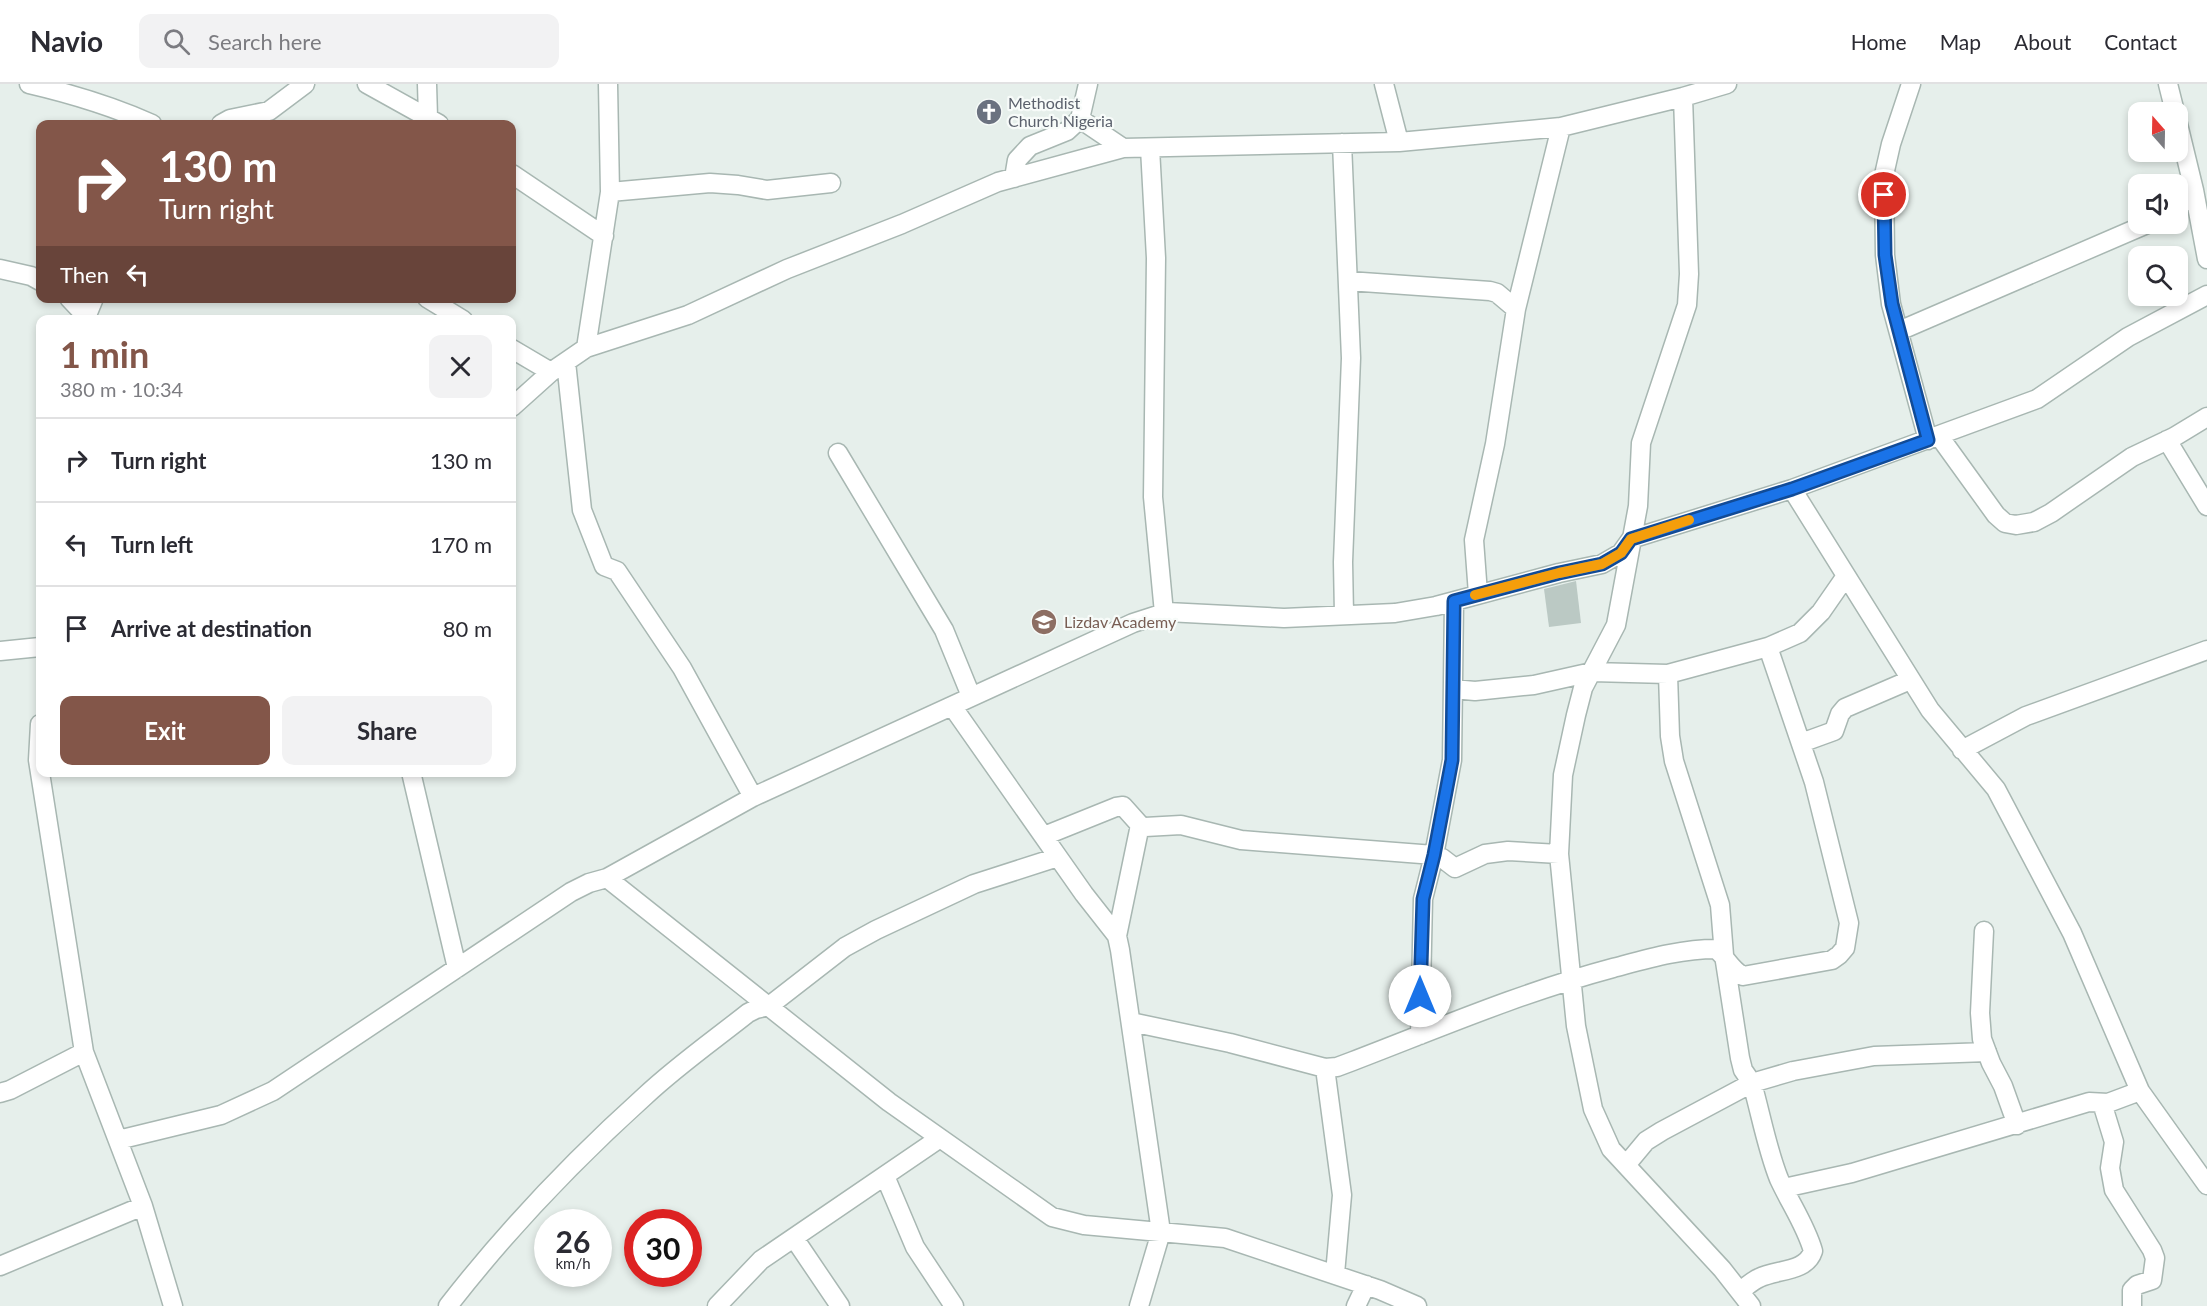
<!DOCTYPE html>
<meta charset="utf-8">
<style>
body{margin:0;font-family:Lato,sans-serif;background:#f2f2f3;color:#2b2b33;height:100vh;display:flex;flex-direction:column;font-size:22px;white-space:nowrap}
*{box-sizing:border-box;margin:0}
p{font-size:20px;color:#7c7c81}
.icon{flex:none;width:33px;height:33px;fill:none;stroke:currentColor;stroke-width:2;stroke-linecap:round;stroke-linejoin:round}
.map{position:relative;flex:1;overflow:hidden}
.side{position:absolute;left:36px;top:231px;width:480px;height:462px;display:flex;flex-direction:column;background:#fff;border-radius:12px;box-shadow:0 3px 9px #0003}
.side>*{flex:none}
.guide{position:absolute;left:36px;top:36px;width:480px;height:183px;border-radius:12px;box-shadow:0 3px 9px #0003;background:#835649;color:#fff;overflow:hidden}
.needle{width:39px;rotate:340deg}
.fabs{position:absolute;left:2128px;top:18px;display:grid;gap:12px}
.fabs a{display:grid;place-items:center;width:60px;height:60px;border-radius:12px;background:#fff;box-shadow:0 3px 9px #0003;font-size:30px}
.speed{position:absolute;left:534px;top:1125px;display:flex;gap:12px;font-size:30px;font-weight:700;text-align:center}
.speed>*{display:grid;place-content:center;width:78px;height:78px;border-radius:50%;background:#fff;box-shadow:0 3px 9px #0003;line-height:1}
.speed small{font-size:15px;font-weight:400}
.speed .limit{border:9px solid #d22;background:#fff;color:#111}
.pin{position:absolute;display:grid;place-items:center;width:51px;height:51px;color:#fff;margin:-26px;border:3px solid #fff;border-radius:50%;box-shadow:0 2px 6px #0007}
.me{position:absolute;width:66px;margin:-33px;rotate:0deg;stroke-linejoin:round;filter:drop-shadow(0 0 4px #0008)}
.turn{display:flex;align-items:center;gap:21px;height:126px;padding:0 24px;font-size:27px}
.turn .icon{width:78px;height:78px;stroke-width:2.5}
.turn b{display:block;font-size:42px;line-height:51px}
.then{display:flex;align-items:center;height:57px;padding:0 24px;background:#0003;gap:12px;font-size:22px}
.round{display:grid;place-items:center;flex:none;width:63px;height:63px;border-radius:12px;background:#f2f2f3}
.summary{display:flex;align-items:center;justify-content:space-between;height:102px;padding:0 24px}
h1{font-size:36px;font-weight:700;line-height:45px;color:#835649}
.action{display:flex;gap:12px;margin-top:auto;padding:12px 24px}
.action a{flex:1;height:69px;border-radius:12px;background:#835649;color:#fff;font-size:24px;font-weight:700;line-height:69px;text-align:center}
.action a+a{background:#f2f2f3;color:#2b2b33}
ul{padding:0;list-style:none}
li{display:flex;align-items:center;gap:18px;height:84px;padding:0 24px;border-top:2px solid #e1e1e2}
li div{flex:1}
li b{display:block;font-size:22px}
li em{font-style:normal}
header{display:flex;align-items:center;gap:36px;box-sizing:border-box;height:84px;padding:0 30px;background:#fff;border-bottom:2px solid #e1e1e2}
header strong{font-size:28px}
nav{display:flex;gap:33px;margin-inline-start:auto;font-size:21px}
.search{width:420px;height:54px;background:#f2f2f3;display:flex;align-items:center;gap:15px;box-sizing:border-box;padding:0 21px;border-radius:12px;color:#7c7c81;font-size:22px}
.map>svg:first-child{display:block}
.building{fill:#bbc9c4}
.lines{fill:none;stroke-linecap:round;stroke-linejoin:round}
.minor-casing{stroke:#a8b7b2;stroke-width:21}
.minor{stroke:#fff;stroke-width:18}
.route-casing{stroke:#114b97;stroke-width:15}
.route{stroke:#1a73e8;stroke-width:10}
.slow{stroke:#f59e0b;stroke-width:10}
.labels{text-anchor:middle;stroke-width:4.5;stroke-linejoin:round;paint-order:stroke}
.worship-label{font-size:16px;fill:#5b616d;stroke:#f7fbf9;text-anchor:start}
.education-label{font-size:16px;fill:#785e54;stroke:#f7fbf9;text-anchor:start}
</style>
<header>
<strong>Navio</strong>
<div class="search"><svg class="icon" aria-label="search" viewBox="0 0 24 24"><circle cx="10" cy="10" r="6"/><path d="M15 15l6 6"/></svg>Search here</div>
<nav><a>Home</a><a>Map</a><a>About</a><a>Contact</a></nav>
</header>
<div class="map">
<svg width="2207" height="1222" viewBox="0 0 2207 1222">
<rect width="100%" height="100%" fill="#e6efeb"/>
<!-- building -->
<path class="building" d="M1576,497L1581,539L1549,543L1544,505Z"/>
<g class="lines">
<!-- minor casing -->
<g class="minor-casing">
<path id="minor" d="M29,0C72,10 112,22 152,40
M367,0L439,40
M427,0L428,33
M1384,0L1399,58
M1911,0L1891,60L1884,91L1885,171L1891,220L1928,356
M2168,0L2175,28
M1683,13L1689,190L1687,221L1641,359L1638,422L1616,541L1583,604L1576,631L1563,691L1559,770L1576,942L1593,1025L1611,1065L1722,1185L1751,1222
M1080,35L1123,64
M221,40L230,35L269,27L305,0
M2178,40L2194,106L2207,175
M1342,59L1351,274L1343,478L1344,531
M1150,64L1156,174L1153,413L1164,529
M512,90L604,152
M1014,94L1017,76L1030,62L1067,47L1080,35L1088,0
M610,108L710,99L738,101L767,106L831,99
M2178,125L2193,102
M0,185L31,192L40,197
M1348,197L1490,207L1497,209L1516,225
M69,214L86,232
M427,214L463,236
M85,236L94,214
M1899,247L2147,140
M586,264L610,108L608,0
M512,265L551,288
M566,278L582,426L604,482L617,487L682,584L753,713
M512,323L551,288L586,264L688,231L787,185L902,140L998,98L1123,64L1399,58L1561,43L1683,13L1727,0
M1939,352L1996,431L2005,439L2016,441L2034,438L2051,429L2132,373L2174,353L2207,333
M2167,356L2207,422
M838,369L944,546L971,612
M1792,405L1930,626L1996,705L2072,849L2140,1007L2207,1101
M1478,510L1474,456L1495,360L1516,225L1561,43
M0,567L40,563
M1668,590L1670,652L1674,677L1720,821L1724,871L1740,974L1743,986L1752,999C1761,1031 1767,1065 1779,1095C1790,1119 1806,1142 1813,1167C1806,1189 1776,1185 1759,1194C1752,1197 1746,1203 1740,1207
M1453,605L1475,607L1534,601L1592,588L1668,590L1768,563L1800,549L1821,528L1846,492
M952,622L1084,810L1117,852L1120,866L1161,1148L1139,1222
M40,640L38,676L84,968L143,1122L173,1222
M1801,659L1834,647L1840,630L1845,624L1910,596
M1962,666L2026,632L2207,566
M411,688L457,884
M1044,752L1116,723L1123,722L1140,741L1145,743L1181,741L1241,756L1434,771L1442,774L1455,784L1485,770L1508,767L1559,770
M607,794L889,1018L1052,1133L1084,1141L1225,1154L1380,1206L1417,1222
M1984,847L1980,929L1982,955L1991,979L2003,1002L2017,1041
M1117,852L1140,741
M1131,938L1230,959L1325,984L1337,983L1353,977C1439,944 1523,908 1613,884C1647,875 1680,865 1716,865C1726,873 1731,886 1743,892L1832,876L1839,871L1845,864L1849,839L1814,698L1768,563
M1420,951L1423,815L1434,771L1452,676L1454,517
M1325,984L1342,1111L1335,1190
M0,1009L10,1006L84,968
M2102,1019L2114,1058L2110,1084L2114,1106L2152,1166L2155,1174L2152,1196L2137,1201L2132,1206V1222
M118,1056L221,1031L273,1007L571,808L589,799L607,794L753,713L1133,539L1167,528L1284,534L1395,529L1436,522L1559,489L1602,480L1621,469L1631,455L1792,405L2037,315L2128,253L2207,211
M1626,1081L1646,1057L1662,1047L1752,999L1793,987L1874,972L1987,968
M885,1092L915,1163L954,1222
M1784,1104L1852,1089L2089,1018L2108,1019L2140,1007
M794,1154L840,1222
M0,1182L143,1122
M448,1222C507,1146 574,1076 645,1012C677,982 714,956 748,929L756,925L769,922L845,863L876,846L974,800L1058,773
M717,1222L761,1176L940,1054
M1356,1222L1366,1201"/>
</g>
<!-- minor -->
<use href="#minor" class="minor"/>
</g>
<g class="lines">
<!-- route casing -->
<g class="route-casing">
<path id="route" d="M1420,912L1423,815L1434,771L1452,676L1454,517L1559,489L1602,480L1621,469L1631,455L1792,405L1928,356L1892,220L1885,171L1884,111"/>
</g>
<!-- route -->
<use href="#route" class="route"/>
<!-- slow -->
<path class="slow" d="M1475,511L1559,489L1602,480L1621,469L1631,455L1689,436"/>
</g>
<!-- icons -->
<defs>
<g id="church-disc" transform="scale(1.35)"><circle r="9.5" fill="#6b7280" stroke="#f7fbf9"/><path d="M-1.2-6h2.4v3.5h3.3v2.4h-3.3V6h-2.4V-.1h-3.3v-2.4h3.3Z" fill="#fff"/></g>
<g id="school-disc" transform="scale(1.35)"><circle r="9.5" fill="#8d6e63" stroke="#f7fbf9"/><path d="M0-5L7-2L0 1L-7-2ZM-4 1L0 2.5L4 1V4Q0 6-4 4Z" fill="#fff"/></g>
</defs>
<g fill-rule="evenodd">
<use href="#church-disc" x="989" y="28"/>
<use href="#school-disc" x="1044" y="538"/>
</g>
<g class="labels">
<!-- worship labels -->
<g class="worship-label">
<text x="1008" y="25">Methodist<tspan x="1008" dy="18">Church Nigeria</tspan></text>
</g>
<!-- education labels -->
<g class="education-label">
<text x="1064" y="544">Lizdav Academy</text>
</g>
</g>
</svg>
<div class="fabs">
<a><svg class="needle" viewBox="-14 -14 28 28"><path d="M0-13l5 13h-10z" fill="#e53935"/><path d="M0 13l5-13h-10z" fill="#7c7c81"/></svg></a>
<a><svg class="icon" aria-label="sound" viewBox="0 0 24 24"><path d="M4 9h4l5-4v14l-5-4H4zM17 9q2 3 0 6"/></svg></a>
<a><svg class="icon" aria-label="search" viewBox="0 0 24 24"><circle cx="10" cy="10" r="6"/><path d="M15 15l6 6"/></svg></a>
</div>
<div class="speed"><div>26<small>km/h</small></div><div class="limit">30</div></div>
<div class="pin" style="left:1884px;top:111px;background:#d93025"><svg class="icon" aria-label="arrive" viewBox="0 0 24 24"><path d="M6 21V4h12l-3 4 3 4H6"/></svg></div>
<svg class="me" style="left:1420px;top:912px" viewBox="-20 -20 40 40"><circle r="19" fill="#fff"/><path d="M0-13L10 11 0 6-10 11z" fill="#1a73e8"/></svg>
<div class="guide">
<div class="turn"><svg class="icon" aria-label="right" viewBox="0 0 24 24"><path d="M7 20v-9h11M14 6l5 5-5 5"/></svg><div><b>130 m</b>Turn right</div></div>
<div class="then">Then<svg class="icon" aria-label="left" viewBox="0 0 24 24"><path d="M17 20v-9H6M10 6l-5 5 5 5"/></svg></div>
</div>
<section class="side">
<div class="summary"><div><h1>1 min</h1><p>380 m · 10:34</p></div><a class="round"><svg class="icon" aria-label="close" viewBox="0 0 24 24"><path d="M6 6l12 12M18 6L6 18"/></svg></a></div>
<ul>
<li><svg class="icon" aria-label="right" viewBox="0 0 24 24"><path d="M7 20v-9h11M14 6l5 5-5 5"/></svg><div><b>Turn right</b></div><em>130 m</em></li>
<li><svg class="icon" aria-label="left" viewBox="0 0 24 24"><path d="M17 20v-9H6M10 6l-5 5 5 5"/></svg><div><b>Turn left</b></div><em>170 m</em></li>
<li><svg class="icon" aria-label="arrive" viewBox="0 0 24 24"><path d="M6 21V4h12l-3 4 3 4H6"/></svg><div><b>Arrive at destination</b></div><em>80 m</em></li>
</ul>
<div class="action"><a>Exit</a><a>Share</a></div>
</section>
</div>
